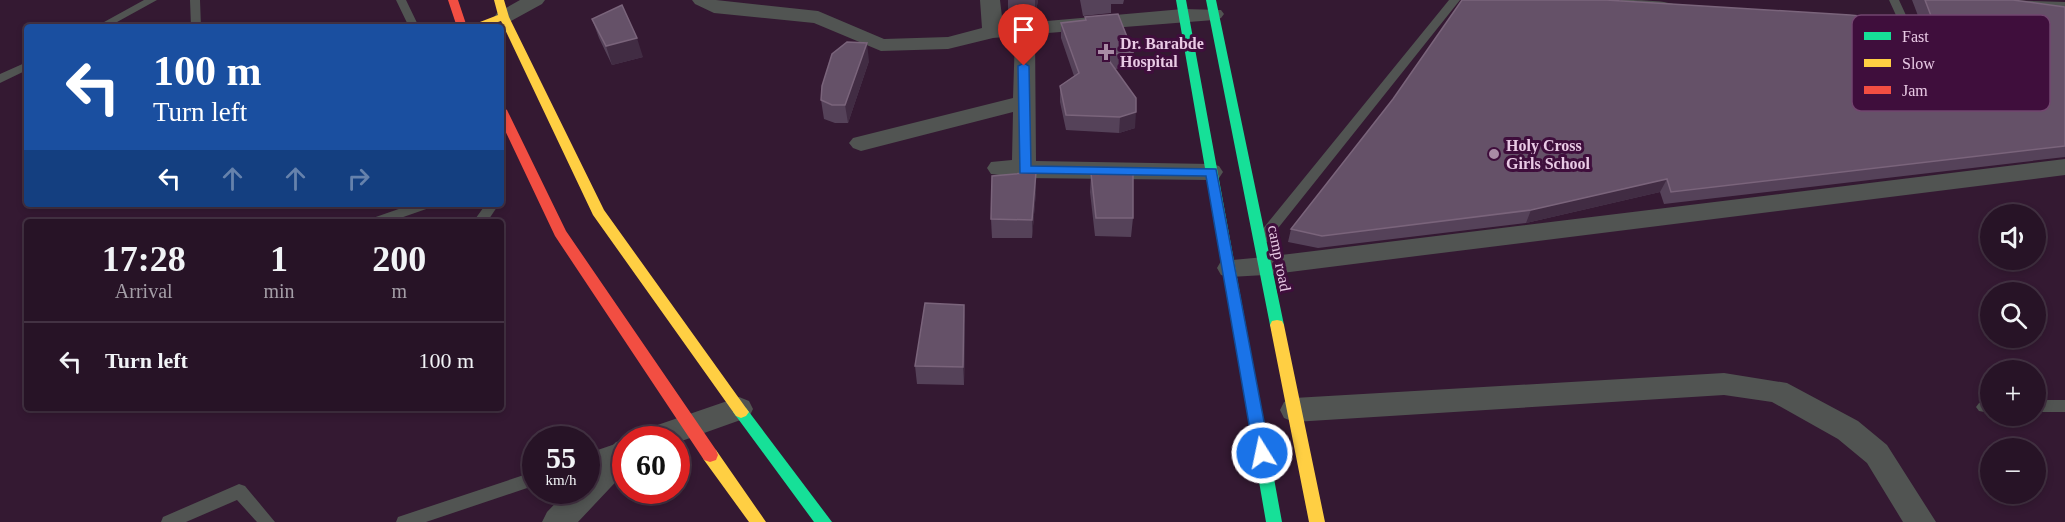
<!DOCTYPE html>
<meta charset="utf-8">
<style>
body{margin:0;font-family:"Times New Roman",serif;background:#332032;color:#f1f3f6;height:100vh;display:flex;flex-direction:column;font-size:22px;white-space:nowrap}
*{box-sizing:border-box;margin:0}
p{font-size:20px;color:#a49ea7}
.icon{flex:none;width:33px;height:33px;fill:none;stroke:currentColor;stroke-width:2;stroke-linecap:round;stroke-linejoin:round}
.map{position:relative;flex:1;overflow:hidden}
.sheet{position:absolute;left:24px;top:219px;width:480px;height:192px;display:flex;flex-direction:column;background:#271326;border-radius:6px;box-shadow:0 3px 9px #0003,0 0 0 2px #433243}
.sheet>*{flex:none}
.top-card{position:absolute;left:24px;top:24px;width:480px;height:183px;border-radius:6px;box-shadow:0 3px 9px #0003,0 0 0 2px #433243;background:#1a4fa0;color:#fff;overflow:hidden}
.fabs{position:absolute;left:1980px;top:204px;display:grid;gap:12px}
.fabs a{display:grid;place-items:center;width:66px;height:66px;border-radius:50%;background:#271326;box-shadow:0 3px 9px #0003,0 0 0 2px #433243;font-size:30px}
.speed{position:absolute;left:522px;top:426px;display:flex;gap:12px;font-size:30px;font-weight:700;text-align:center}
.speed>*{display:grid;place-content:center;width:78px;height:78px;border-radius:50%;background:#271326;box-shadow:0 3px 9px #0003,0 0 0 2px #433243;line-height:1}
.speed small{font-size:15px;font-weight:400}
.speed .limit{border:9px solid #d22;background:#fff;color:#111}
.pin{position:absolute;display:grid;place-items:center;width:51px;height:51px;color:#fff;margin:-62px -26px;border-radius:50% 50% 50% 0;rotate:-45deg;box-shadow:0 0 6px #0007}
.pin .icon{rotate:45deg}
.me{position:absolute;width:66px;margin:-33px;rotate:350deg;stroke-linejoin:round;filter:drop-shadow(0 0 4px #0008)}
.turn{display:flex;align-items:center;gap:21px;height:126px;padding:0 30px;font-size:27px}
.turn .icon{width:78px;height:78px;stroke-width:2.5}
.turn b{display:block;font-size:42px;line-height:51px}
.lanes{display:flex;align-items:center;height:57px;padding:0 30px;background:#0003;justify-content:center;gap:30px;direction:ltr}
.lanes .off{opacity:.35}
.eta{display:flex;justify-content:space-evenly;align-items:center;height:102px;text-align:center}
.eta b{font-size:36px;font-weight:800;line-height:42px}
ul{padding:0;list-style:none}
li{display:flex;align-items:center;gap:18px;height:78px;padding:0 30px;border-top:2px solid #433243}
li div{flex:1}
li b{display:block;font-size:22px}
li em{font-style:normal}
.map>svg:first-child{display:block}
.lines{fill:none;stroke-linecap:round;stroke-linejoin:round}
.lane{fill:#515452;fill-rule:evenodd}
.street{fill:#515452;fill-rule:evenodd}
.fast{fill:#16e098;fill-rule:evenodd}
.slow{fill:#ffcf43;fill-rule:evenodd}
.jam{fill:#f24e42;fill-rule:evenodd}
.wall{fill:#554259}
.shaded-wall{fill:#412c43}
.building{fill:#655168;stroke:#7a647b;stroke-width:1.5}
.route{fill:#1a73e8;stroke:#114b97;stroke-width:1.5}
.poi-dot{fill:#aa8ca6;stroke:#3f0e3c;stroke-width:2}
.labels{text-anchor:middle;stroke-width:6;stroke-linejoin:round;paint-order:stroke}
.poi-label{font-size:16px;font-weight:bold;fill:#e9cae5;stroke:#3f0e3c;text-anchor:start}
.street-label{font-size:16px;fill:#e9cae5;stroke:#3f0e3c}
.key{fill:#3f0e3c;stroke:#72466f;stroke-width:1.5}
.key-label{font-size:16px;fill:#e9cae5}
</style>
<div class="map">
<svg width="2065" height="522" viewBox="0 0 2065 522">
<rect width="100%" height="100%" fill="#341932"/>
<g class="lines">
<!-- lane -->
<path class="lane" d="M144,0H157L108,27H95Z
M190,0H200L201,27H191Z
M396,0H406L419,27H409Z
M1449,0H1460L1267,242H1257L1255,239L1257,236Z
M1620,0C1636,0 1663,0 1676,5L1671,8L1625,3Z
M1889,0H1899L1910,24L1909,29L1896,31L1891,28L1900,24Z
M2003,0L2065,2V8L2008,3Z
M27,62V70L0,83V74Z
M413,204H433L432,207L389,222H368L370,219Z
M486,204H499L487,222H473Z
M2036,400H2065V412H2036Z
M1984,401H1990V413L1979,411L1976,407L1979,403Z
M621,442L626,444V454L586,468V454Z
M536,471V485L426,522H396L398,517Z
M239,484L245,486L275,522H257L237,500L186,522H161L163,517Z"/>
<!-- street -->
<path class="street" d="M520,0H545L542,4L511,21H497L494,17L497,13Z
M692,0H716L818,11L884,39L948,37L982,28L980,0H1000L1003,25L1183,9L1221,10L1224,14L1221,18L1214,20L1035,34L1036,161L1211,164L1219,166L1223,172L1219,178L1211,180L1024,178L991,174L987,168L991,162L1012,160L1013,112L861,151L853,148L849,143L853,138L1013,98L1015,36L993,38L948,49L881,51L814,23L714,13L695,4Z
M2065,159V175L1265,275L1230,277L1221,275L1217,268L1221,261L1265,257Z
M1724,373L1787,383L1858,421L1887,445L1936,522H1903L1867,463L1838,439L1772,402L1724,395L1294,422L1284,418L1280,410L1284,402L1294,398Z
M739,397L749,401L753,409L749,417L676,443V440H636L640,431Z
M626,439L629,440H626V471L578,522H542L547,512L568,490H586V472L616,442Z"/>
<!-- fast -->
<path class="fast" d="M1176,0H1186L1282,522H1266Z
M1206,0H1216L1284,325L1282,329H1272L1270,325Z
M741,406L746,408L832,522H814L736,416L733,412L736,408Z"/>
<!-- slow -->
<path class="slow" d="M494,0H504L509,17L604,210L746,408L749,412L746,416L741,418L736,416L593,215L501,21L483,27H467L498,15Z
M1277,320L1282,321L1284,325L1325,522H1309L1270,325L1272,321Z
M710,448L716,450L766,522H749L704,460L702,455L704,450Z"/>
<!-- jam -->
<path class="jam" d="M448,0H458L467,27H457Z
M501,106L507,110L566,231L716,450L718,455L716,460L710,462L704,460L555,236L501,122Z"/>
</g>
<!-- wall -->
<path class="wall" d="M1008,0H1038L1035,17L1008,16Z
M1080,0H1124L1123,4H1111V13L1083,16Z
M1912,0H2013L2065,7V158V157L1664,204L1660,192L1526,223L1318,248L1288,242L1291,229L1909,21H1920Z
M1085,17L1133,52L1132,67L1115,69L1135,128L1119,133L1066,130L1060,102V86L1074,76L1061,38V23L1085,20Z
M592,19L643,57L612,65L599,38Z
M869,61L848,123H835L824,119L821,100Z
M1091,173L1133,218L1131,237L1095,236L1090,192Z
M1036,191L1032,238H992L991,219Z
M964,305L965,323L964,385L917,384L915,366Z"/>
<!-- shaded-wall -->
<path class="shaded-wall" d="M1035,0H1038L1035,17Z
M637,38L643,57L612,65L606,46Z
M867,43L869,61L848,123L845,105Z
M1136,112L1135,128L1119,133L1120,117Z
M1036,172V191L1032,238V220Z
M1667,179L1660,192L1526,223L1531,210Z
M964,305L965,323L964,385L963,367Z"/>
<!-- building -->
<path class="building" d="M1462,0H1606L1850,15L1909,21H1933L1925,0H2013L2065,7V146L1671,192L1667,179L1531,210L1322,236L1291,229L1393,99Z
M622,5L637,38L606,46L592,19Z
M1118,14L1133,52L1105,55L1136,98V112L1120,117L1066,115L1060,86L1079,73L1061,23L1086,20L1085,17Z
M847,42L867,43L845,105H832L821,100L822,86L832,54Z
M1036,172L1032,220L991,219L992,176Z
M1091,173L1133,174V218H1096Z
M925,303L964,305L963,367L915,366Z"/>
<!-- route -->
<path class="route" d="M1024,63L1029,66L1031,166L1216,169L1270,453L1268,457L1262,459L1257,457L1254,453L1206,176L1020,173L1018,66Z"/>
<!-- markers -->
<g class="poi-dot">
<path d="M1103 43h6v6h6v6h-6v6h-6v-6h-6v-6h6z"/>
<circle cx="1494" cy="154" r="6"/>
</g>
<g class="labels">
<!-- poi labels -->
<g class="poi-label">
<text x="1120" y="49">Dr. Barabde<tspan x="1120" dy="18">Hospital</tspan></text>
<text x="1506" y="151">Holy Cross<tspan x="1506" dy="18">Girls School</tspan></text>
</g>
<!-- street labels -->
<g class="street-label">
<text transform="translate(1280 258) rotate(79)" y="6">camp road</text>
</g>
</g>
<!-- legend -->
<rect x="1852" y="15" width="198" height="96" rx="9" class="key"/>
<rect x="1864" y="32" width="27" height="8" fill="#16e098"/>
<rect x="1864" y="59" width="27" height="8" fill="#ffcf43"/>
<rect x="1864" y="86" width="27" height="8" fill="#f24e42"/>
<g class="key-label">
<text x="1902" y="42">Fast</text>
<text x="1902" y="69">Slow</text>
<text x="1902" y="96">Jam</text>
</g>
</svg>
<div class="fabs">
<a><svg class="icon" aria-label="sound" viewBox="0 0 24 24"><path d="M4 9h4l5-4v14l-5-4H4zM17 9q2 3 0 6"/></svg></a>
<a><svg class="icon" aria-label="search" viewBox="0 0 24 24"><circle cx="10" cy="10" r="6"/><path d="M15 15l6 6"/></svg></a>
<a>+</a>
<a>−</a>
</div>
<div class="speed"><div>55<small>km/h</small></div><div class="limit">60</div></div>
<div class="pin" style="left:1024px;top:66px;background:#d93025"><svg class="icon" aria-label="arrive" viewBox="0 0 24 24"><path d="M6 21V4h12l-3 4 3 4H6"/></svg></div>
<svg class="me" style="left:1262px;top:453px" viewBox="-20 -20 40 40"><circle r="17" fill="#1a73e8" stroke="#fff" stroke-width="3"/><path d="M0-11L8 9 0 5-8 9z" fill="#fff"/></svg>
<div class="top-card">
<div class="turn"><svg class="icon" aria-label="left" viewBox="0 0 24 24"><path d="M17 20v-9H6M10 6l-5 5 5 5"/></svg><div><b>100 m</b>Turn left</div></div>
<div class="lanes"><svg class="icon" aria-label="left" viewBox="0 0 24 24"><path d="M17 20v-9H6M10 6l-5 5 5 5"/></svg><svg class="icon off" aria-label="ahead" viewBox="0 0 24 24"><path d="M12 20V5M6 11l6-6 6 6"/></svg><svg class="icon off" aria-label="ahead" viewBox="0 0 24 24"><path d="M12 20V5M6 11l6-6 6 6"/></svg><svg class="icon off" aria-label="right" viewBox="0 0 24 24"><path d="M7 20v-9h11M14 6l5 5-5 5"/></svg></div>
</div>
<section class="sheet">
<div class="eta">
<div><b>17:28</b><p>Arrival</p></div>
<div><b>1</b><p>min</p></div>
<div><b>200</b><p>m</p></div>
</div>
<ul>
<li><svg class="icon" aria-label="left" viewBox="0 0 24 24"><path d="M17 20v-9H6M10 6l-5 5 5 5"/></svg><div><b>Turn left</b></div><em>100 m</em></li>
</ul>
</section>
</div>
